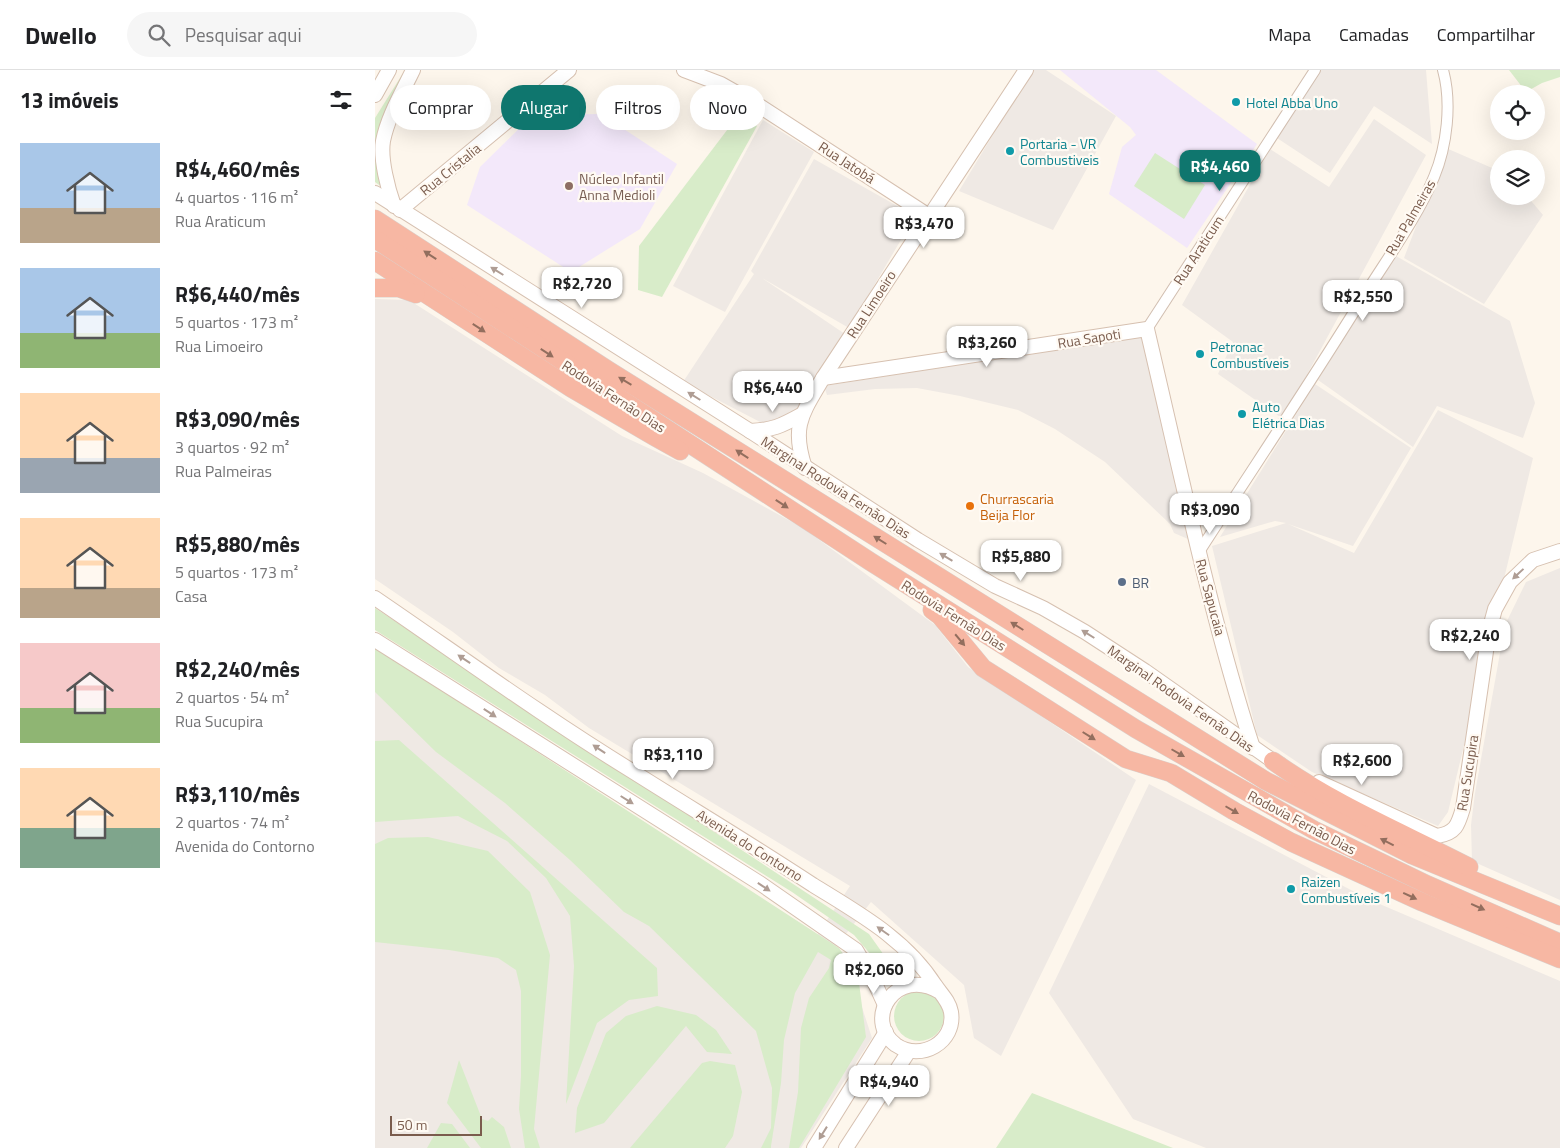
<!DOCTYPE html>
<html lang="pt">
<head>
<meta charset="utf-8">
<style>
  :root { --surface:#fff; --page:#f6f6f6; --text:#202124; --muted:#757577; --line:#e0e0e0; --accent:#0f766e }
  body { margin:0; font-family:"Titillium Web",sans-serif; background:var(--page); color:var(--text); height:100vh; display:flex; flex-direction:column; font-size:19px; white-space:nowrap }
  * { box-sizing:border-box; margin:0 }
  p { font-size:16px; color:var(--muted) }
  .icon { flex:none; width:28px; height:28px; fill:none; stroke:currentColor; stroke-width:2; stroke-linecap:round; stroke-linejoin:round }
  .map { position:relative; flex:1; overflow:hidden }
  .details { display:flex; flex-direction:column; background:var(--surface); width:375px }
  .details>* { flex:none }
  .banner { position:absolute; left:15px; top:15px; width:475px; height:45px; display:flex; gap:10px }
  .tools { position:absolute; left:1115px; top:15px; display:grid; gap:10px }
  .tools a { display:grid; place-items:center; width:55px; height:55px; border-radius:50%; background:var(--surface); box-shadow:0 5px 20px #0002; font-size:25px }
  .scale { position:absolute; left:15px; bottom:12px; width:92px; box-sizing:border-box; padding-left:5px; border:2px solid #7a5c4d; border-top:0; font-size:14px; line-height:18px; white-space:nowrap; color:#7a5c4d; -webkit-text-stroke:4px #fffaf3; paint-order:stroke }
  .price { position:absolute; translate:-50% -42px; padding:0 11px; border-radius:10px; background:#fff; color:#222; font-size:16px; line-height:32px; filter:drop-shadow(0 1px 2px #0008) }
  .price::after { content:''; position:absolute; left:50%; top:30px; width:15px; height:11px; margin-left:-8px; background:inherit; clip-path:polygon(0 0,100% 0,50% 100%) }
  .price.current { background:var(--accent); color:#fff }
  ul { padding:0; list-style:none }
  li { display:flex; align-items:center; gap:15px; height:125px; padding:0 20px }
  li span { display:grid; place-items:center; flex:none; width:140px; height:100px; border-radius:0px; color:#555 }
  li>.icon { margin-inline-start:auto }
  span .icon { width:60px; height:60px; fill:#fffc; stroke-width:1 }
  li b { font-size:21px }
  h2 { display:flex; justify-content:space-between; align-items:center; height:60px; padding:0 20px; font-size:21px }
  .pill { padding:0 18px; border-radius:22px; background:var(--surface); box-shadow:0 5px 20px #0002; font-size:18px; line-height:45px }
  .pill.current { background:var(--accent); color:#fff }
  header { display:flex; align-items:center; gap:30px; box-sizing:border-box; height:70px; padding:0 25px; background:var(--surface); border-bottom:1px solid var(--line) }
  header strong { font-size:24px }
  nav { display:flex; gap:28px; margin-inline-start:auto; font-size:18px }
  .search { width:350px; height:45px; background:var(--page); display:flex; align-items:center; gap:12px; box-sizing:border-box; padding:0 18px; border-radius:28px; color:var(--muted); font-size:19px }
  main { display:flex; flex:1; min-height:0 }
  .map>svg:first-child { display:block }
</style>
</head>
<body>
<header>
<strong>Dwello</strong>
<div class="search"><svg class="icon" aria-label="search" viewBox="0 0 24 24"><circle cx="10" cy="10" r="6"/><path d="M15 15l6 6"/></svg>Pesquisar aqui</div>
<nav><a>Mapa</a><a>Camadas</a><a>Compartilhar</a></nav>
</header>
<main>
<section class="details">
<h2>13 imóveis<svg class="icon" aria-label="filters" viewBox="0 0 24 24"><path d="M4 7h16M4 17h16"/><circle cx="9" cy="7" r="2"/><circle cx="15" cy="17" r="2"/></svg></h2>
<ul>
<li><span style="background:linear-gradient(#a9c7e8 65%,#b9a48a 0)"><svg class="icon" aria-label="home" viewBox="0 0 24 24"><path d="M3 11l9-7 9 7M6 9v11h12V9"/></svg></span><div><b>R$4,460/mês</b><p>4 quartos · 116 m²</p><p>Rua Araticum</p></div></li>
<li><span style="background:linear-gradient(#a9c7e8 65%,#8fb573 0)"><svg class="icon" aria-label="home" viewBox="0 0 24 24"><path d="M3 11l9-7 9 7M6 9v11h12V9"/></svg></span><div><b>R$6,440/mês</b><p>5 quartos · 173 m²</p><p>Rua Limoeiro</p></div></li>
<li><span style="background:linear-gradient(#ffd9b3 65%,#9aa5b1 0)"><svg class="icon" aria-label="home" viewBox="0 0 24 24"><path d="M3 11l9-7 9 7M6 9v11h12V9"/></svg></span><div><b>R$3,090/mês</b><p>3 quartos · 92 m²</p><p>Rua Palmeiras</p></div></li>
<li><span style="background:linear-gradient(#ffd9b3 70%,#b9a48a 0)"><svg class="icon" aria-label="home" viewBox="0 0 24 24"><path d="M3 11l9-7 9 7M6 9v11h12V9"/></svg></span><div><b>R$5,880/mês</b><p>5 quartos · 173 m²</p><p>Casa</p></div></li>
<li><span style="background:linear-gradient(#f6c9c9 65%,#8fb573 0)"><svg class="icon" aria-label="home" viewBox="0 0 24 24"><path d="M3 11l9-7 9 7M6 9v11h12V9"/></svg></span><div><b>R$2,240/mês</b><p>2 quartos · 54 m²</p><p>Rua Sucupira</p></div></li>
<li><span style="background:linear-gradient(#ffd9b3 60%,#7fa58c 0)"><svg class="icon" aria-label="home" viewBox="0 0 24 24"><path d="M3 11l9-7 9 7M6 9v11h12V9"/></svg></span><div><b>R$3,110/mês</b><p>2 quartos · 74 m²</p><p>Avenida do Contorno</p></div></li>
</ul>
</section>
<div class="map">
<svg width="1185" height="1078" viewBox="0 0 1185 1078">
  <rect width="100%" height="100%" fill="#fdf6ec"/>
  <g fill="#efe9e4">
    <path d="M657,0H671L741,46L678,160L584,121Z"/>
    <path d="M946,0H1051L1057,74L999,36L955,103L902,68Z"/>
    <path d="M999,49L1051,85L908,349L843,304L858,272L807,235L895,79L954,117Z"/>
    <path d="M388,50L439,82L350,242L298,216Z"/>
    <path d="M1071,78L1124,101V126H1152L1168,145L1109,234L1029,188Z"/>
    <path d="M439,89L540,146L474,258L387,208L470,264L424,339L389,354L308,312L379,204L376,201Z"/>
    <path d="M1021,186L1135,251L1160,333L1148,368L1062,336L1038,377L943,310Z"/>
    <path d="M0,229L34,230L247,366L328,403L428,458L560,555L593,597L761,710L626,986L599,968L589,915L496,832L460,878L470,885L497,968L426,1078H0V582L440,868L475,816L214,658L170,625L124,598L78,562L0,509Z"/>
    <path d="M767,266L813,469L799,463L795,454L730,392L680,359L643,340L585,326L542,318L500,319L452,325L449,316Z"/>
    <path d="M940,314L1036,378L978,476L913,454L979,483L1063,340L1158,388L1073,742L1063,756L937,702L882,665L837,476L911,453L900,451L845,467Z"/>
    <path d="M1185,498V830L1097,791L1096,755L1100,723L1130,555L1151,512Z"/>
    <path d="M774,714L993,829L1185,911V1078H831L758,1049L674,923Z"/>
  </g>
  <g fill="#f3e8fa">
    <path d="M685,0H781L882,74L812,178L734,124L747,77L761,65L755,57Z"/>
    <path d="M226,44L302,94L265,159L196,202L92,135L105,97L158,45Z"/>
  </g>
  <g fill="#d8ecc9">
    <path d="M30,0H34L3,67L7,117L0,112V48Z"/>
    <path d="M1134,0H1185V7L1167,13L1151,22Z"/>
    <path d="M365,43L382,56L287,227L263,220L264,176Z"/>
    <path d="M780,83L830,115L809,149L759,116Z"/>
    <path d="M0,538L494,864L521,902L511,909L497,886L479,865L417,822L0,560Z"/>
    <path d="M0,577L464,878L483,905L491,967L424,1078H414L423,1022L426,958L434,928L454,898L456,890L443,882L420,923L409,970L406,1013L396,1076V1078H386L396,1058L397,1018L381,961L274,856L249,842L195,790L130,733L61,682L0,622Z"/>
    <path d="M24,670L282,898L283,926L254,930L222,953L191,1034L199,896L195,846L171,808L132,771L83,746L0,752V671Z"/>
    <path d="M53,767L113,781L155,822L175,885L159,1059L165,1078H150L144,1039L146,1006V921L141,900L123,888L74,880L0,872V774L13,768Z"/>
    <circle cx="544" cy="946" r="25"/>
    <path d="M282,936L321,945L341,960L357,984L332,982L311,956L229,1053L200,1063L202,1038L231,963L251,946Z"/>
    <path d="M84,990L107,1049L113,1051L117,1047L129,1057L136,1078H106L72,1033Z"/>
    <path d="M335,991L360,995L367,1022L358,1066L350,1078H255L327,993Z"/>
    <path d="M657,1023L798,1078H621Z"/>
    <path d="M66,1053L77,1054L95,1078H52Z"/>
  </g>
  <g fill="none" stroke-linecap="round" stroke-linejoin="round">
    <g stroke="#d1beb0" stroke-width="12">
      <g id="street">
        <path d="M772,259L940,0"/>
        <path d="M824,482C880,395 938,309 992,221C1014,186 1043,146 1059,107C1072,76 1077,33 1068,0"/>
      </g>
    </g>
    <g stroke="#d6c0b0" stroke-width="16">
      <g id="secondary">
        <path d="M309,0L346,14L383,35L554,146"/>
        <path d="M0,25L14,0"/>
        <path d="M0,123L375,361L543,470L620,516L668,538L710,562L770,601L898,691L906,695"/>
        <path d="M19,136C13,119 5,89 8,71C13,46 27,23 38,0"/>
        <path d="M25,140L194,0"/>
        <path d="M448,308L772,259C805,399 834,541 878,678"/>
        <path d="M375,361C398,360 406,356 426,345"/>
        <path d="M430,398C416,356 427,344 448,308L651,0"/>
        <path d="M0,528C85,586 169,647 257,701C317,739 379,776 438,815C483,843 531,869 560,915C566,924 574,931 576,942C581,972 546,992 521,975C487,950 521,895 565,922"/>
        <path d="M0,570L386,814L481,880L498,909L510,935"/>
        <path d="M944,712L1062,766C1081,763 1083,755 1088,738L1114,561L1120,539L1135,512L1158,490L1185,481"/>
        <path d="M439,1078L511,962"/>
        <path d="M471,1078L534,981"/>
      </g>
    </g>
    <g stroke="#dad1cd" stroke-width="19">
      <g id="highway">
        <path d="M0,149L233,300L891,711L1037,785L1185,846"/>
        <path d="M0,169L496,492L761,659L939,760L1053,815L1185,873"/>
        <path d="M0,191L196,318L280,367L305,381"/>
        <path d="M0,218H24L41,224"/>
        <path d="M557,540L565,546L608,598L751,689L796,703L859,741L916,772L1047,832L1185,889"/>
        <path d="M898,691C958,734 1028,763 1094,797"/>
      </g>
    </g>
    <use href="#street" stroke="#fff" stroke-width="10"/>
    <use href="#secondary" stroke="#fff" stroke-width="14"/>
    <use href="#highway" stroke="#f7b7a3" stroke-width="18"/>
  </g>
  <defs><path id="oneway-solid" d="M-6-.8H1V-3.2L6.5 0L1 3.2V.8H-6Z" transform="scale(1.25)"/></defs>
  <g fill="#936e5e">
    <use href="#oneway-solid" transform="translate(55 185) rotate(-147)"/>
    <use href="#oneway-solid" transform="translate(104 258) rotate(33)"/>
    <use href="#oneway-solid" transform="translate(172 283) rotate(33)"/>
    <use href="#oneway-solid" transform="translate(250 311) rotate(-149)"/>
    <use href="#oneway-solid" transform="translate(367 384) rotate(-147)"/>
    <use href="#oneway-solid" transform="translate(407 434) rotate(33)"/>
    <use href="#oneway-solid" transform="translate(505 470) rotate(-148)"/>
    <use href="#oneway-solid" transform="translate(642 556) rotate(-148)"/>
    <use href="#oneway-solid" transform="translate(585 570) rotate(50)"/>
    <use href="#oneway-solid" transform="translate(714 666) rotate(32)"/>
    <use href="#oneway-solid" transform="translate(803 683) rotate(30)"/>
    <use href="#oneway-solid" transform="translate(857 740) rotate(30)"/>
    <use href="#oneway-solid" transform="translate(1012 772) rotate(-153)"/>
    <use href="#oneway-solid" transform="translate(1035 826) rotate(25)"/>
    <use href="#oneway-solid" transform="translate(1103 837) rotate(24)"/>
  </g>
  <g fill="#af9d94">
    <use href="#oneway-solid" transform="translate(122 201) rotate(-148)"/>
    <use href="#oneway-solid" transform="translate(319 326) rotate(-148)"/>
    <use href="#oneway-solid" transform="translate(571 487) rotate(-149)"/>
    <use href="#oneway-solid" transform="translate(1143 504) rotate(137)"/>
    <use href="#oneway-solid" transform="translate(713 564) rotate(-148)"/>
    <use href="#oneway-solid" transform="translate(89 589) rotate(-146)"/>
    <use href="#oneway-solid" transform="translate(115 643) rotate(33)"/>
    <use href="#oneway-solid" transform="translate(224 679) rotate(-146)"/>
    <use href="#oneway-solid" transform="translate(252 730) rotate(32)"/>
    <use href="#oneway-solid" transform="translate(389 817) rotate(34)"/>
    <use href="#oneway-solid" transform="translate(508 861) rotate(-145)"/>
    <use href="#oneway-solid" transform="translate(448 1063) rotate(122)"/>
  </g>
  <g fill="#0f9aa8" stroke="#fffaf3" stroke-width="2">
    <circle cx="861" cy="32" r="5"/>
    <circle cx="635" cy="81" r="5"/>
    <circle cx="825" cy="284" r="5"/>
    <circle cx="867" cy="344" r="5"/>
    <circle cx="916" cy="819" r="5"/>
  </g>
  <circle fill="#8d6e63" stroke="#fffaf3" stroke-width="2" cx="194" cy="116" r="5"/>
  <circle fill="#e8710a" stroke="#fffaf3" stroke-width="2" cx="595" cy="436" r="5"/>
  <circle fill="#5c6f8a" stroke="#fffaf3" stroke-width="2" cx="747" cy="512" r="5"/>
  <g text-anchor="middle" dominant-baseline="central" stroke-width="4.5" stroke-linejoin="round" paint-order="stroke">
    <g font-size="14" fill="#0d838f" stroke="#fffaf3" text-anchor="start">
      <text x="871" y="32">Hotel Abba Uno</text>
      <text x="645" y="73">Portaria - VR<tspan x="645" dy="16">Combustiveis</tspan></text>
      <text x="835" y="276">Petronac<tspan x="835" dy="16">Combustíveis</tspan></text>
      <text x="877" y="336">Auto<tspan x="877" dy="16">Elétrica Dias</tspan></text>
      <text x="926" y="811">Raizen<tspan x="926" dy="16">Combustíveis 1</tspan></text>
    </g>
    <g font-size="14" fill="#7a5c4d" stroke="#fffaf3">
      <text transform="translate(472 92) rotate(33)">Rua Jatobá</text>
      <text transform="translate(75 99) rotate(-39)">Rua Cristalia</text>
      <text transform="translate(1035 147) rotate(-60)">Rua Palmeiras</text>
      <text transform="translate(823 180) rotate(-57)">Rua Araticum</text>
      <text transform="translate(496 234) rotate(-57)">Rua Limoeiro</text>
      <text transform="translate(714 268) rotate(-9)">Rua Sapoti</text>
      <text transform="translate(239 326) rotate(33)">Rodovia Fernão Dias</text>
      <text transform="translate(461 417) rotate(33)">Marginal Rodovia Fernão Dias</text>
      <text transform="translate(836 527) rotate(75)">Rua Sapucaia</text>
      <text transform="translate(579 545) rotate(32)">Rodovia Fernão Dias</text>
      <text transform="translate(806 628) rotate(35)">Marginal Rodovia Fernão Dias</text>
      <text transform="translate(1092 703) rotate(-81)">Rua Sucupira</text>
      <text transform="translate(927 752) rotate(28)">Rodovia Fernão Dias</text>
      <text transform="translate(375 775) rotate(32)">Avenida do Contorno</text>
    </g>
    <g font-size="14" fill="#785e54" stroke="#fffaf3" text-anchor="start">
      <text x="204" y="108">Núcleo Infantil<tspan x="204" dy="16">Anna Medioli</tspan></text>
    </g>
    <g font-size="14" fill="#c56008" stroke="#fffaf3" text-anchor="start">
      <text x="605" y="428">Churrascaria<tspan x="605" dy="16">Beija Flor</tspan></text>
    </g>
    <g font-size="14" fill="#4e5e75" stroke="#fffaf3" text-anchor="start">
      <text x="757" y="512">BR</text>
    </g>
  </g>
</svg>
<div class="tools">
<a><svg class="icon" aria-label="locate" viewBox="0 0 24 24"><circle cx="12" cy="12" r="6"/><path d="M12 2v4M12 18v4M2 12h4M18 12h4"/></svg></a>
<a><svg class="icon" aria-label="layers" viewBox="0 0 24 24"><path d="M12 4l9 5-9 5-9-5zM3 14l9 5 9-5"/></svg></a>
</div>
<div class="scale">50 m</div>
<b class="price current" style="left:845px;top:122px">R$4,460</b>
<b class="price" style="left:549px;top:179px">R$3,470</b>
<b class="price" style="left:207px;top:239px">R$2,720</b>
<b class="price" style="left:988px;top:252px">R$2,550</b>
<b class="price" style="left:612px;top:298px">R$3,260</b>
<b class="price" style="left:398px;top:343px">R$6,440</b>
<b class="price" style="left:835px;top:465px">R$3,090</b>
<b class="price" style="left:646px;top:512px">R$5,880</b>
<b class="price" style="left:1095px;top:591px">R$2,240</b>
<b class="price" style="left:298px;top:710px">R$3,110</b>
<b class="price" style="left:987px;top:716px">R$2,600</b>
<b class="price" style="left:499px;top:925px">R$2,060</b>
<b class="price" style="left:514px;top:1037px">R$4,940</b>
<div class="banner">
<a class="pill">Comprar</a>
<a class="pill current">Alugar</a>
<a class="pill">Filtros</a>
<a class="pill">Novo</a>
</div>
</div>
</main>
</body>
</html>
